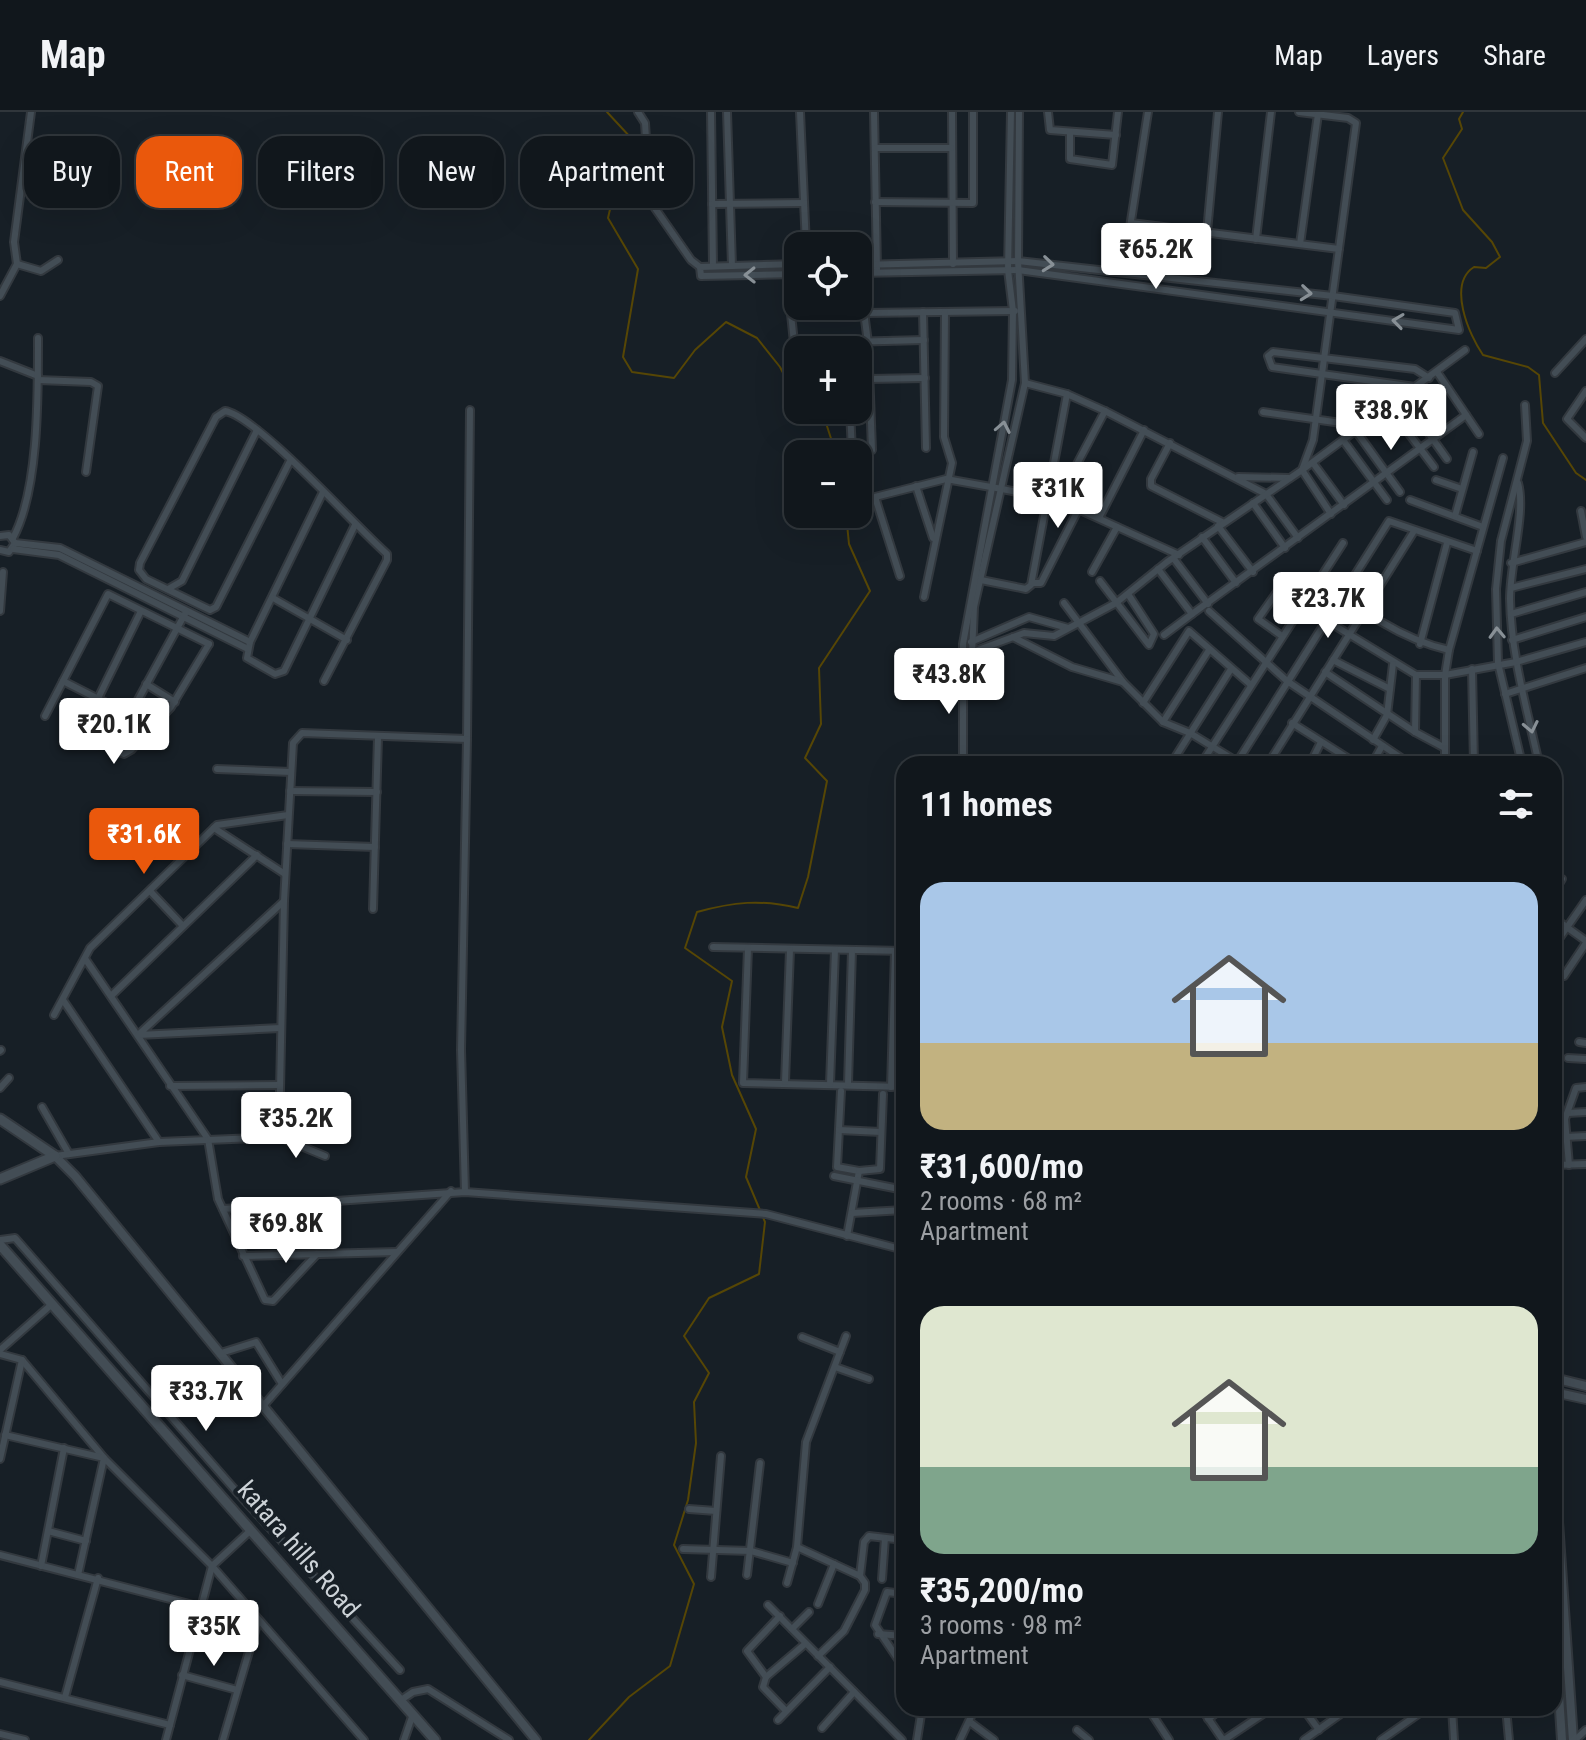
<!DOCTYPE html>
<html lang="en">
<head>
<meta charset="utf-8">
<style>
  :root { --surface:#11171c; --page:#1e2429; --text:#f1f3f6; --muted:#9c9fa3; --line:#30363b; --accent:#ea580c }
  body { margin:0; font-family:"Roboto Condensed",sans-serif; background:var(--page); color:var(--text); height:100vh; display:flex; flex-direction:column; font-size:30px; white-space:nowrap }
  * { box-sizing:border-box; margin:0 }
  p { font-size:26px; color:var(--muted) }
  .icon { flex:none; width:44px; height:44px; fill:none; stroke:currentColor; stroke-width:2; stroke-linecap:round; stroke-linejoin:round }
  .map { position:relative; flex:1; overflow:hidden }
  .panel { position:absolute; left:896px; top:644px; width:666px; height:960px; display:flex; flex-direction:column; background:var(--surface); border-radius:24px; box-shadow:0 8px 32px #0002,0 0 0 2px var(--line) }
  .panel>* { flex:none }
  .top-card { position:absolute; left:24px; top:24px; width:752px; height:72px; display:flex; gap:16px }
  .tools { position:absolute; left:784px; top:120px; display:grid; gap:16px }
  .tools a { display:grid; place-items:center; width:88px; height:88px; border-radius:16px; background:var(--surface); box-shadow:0 8px 32px #0002,0 0 0 2px var(--line); font-size:40px }
  .price { position:absolute; translate:-50% -68px; padding:0 18px; border-radius:8px; background:#fff; color:#222; font-size:26px; line-height:52px; filter:drop-shadow(0 2px 4px #0008) }
  .price::after { content:''; position:absolute; left:50%; top:48px; width:24px; height:18px; margin-left:-12px; background:inherit; clip-path:polygon(0 0,100% 0,50% 100%) }
  .price.current { background:var(--accent); color:#fff }
  ul { padding:0; list-style:none }
  li { display:grid; align-content:center; gap:16px; height:424px; padding:0 24px }
  li span { display:grid; place-items:center; height:248px; border-radius:24px; color:#555 }
  li>.icon { margin-inline-start:auto }
  span .icon { width:144px; height:144px; fill:#fffc; stroke-width:1 }
  li b { font-size:34px }
  h2 { display:flex; justify-content:space-between; align-items:center; height:96px; padding:0 24px; font-size:34px }
  .pill { padding:0 28px; border-radius:24px; background:var(--surface); box-shadow:0 8px 32px #0002,0 0 0 2px var(--line); font-size:28px; line-height:72px }
  .pill.current { background:var(--accent); color:#fff }
  header { display:flex; align-items:center; gap:48px; box-sizing:border-box; height:112px; padding:0 40px; background:var(--surface); border-bottom:2px solid var(--line) }
  header strong { font-size:38px }
  nav { display:flex; gap:44px; margin-inline-start:auto; font-size:28px }
  .map>svg:first-child { display:block }
</style>
</head>
<body>
<header>
<strong>Map</strong>
<nav><a>Map</a><a>Layers</a><a>Share</a></nav>
</header>
<div class="map">
<svg width="1586" height="1628" viewBox="0 0 1586 1628">
  <rect width="100%" height="100%" fill="#171f26"/>
  <g fill="none" stroke-linecap="round" stroke-linejoin="round">
    <g stroke="#564605" stroke-width="2">
      <path d="M607,0L632,27L618,62L608,106L638,157L623,245L632,260L674,266L695,238L726,210L757,226L780,255L798,290"/>
      <path d="M1463,0L1459,7L1462,17L1443,46L1463,98L1492,130L1500,145L1486,156L1474,155C1447,172 1469,223 1483,243L1528,255L1539,263L1543,311L1576,361L1586,368"/>
      <path d="M808,298L826,311L836,342"/>
      <path d="M589,1628L629,1585L670,1554L694,1472L674,1433L688,1388L696,1331L694,1290L709,1261L684,1224L709,1186L759,1162L765,1110L746,1065L756,1017L732,963L722,915L732,869L685,836L697,800C733,790 761,787 798,796L808,765L827,669L805,646L821,612L819,556L870,479L849,432L846,402"/>
    </g>
    <g stroke="#33393f" stroke-width="10">
      <g id="minor">
        <path d="M638,0L645,11L650,89L691,148L700,155"/>
        <path d="M711,0L713,154"/>
        <path d="M727,0L732,154"/>
        <path d="M800,0L806,134"/>
        <path d="M874,0L877,157"/>
        <path d="M952,0L953,152"/>
        <path d="M1048,0L1050,18L1116,23"/>
        <path d="M1299,0L1348,6L1356,11L1313,328L1302,358L1331,402"/>
        <path d="M1070,20V47L1112,53L1118,0"/>
        <path d="M875,36H951"/>
        <path d="M875,90L973,91V0"/>
        <path d="M712,92L804,91"/>
        <path d="M1131,111L1339,137"/>
        <path d="M1207,120L1218,0"/>
        <path d="M1256,127L1271,0"/>
        <path d="M1300,132L1318,2"/>
        <path d="M17,152L41,159L58,148"/>
        <path d="M798,152L700,155L701,164L798,162"/>
        <path d="M858,153L1018,149L1333,184L1455,201L1459,218L1018,158L858,161"/>
        <path d="M1123,160L1148,0"/>
        <path d="M0,184L17,152L14,130L31,0"/>
        <path d="M923,200L926,336"/>
        <path d="M847,238L846,230L924,228"/>
        <path d="M795,240L791,202L1015,199"/>
        <path d="M0,249L38,264"/>
        <path d="M1437,260L1479,322"/>
        <path d="M1555,261L1586,227"/>
        <path d="M869,267L925,266"/>
        <path d="M38,268L91,270L98,274L86,360"/>
        <path d="M1025,271L1067,282L1105,299L1266,382L1298,426"/>
        <path d="M1415,275L1272,255L1268,244L1273,240L1415,257L1429,266"/>
        <path d="M1586,279L1567,307L1586,326"/>
        <path d="M1403,285L1447,347"/>
        <path d="M1389,295L1434,355"/>
        <path d="M850,298L852,340L872,338L868,231L859,161"/>
        <path d="M1263,300L1363,314"/>
        <path d="M1356,319L1400,380"/>
        <path d="M1343,328L1387,388"/>
        <path d="M1170,331L1151,367V374L1222,410"/>
        <path d="M290,349L216,495L210,498L146,467L139,458L140,451L216,305L225,299C257,304 355,414 387,442V448L324,569"/>
        <path d="M1313,351L1344,393"/>
        <path d="M1238,365L1290,366"/>
        <path d="M1436,368L1462,377"/>
        <path d="M1518,371C1526,400 1510,451 1510,487C1511,543 1527,597 1539,652"/>
        <path d="M916,374L933,426"/>
        <path d="M323,380L250,530L247,546L275,562L284,559L355,413"/>
        <path d="M1058,388L1105,299"/>
        <path d="M1410,388L1483,415"/>
        <path d="M1253,391L1285,436"/>
        <path d="M1581,399L1586,425"/>
        <path d="M1455,404L1473,340"/>
        <path d="M1099,406L1144,318"/>
        <path d="M1218,414L1253,460"/>
        <path d="M0,424L9,423L15,431L9,440L0,438"/>
        <path d="M1202,425L1236,471"/>
        <path d="M13,426C39,378 38,282 38,226"/>
        <path d="M15,431L60,436L250,530"/>
        <path d="M13,437L59,443L248,537"/>
        <path d="M1174,447L1208,492"/>
        <path d="M1511,451L1586,430"/>
        <path d="M1158,457L1192,502L1466,303"/>
        <path d="M1092,460L1117,415"/>
        <path d="M900,464L875,385L946,367L1002,377L1058,388L1179,443"/>
        <path d="M1319,466C1359,497 1400,527 1449,538"/>
        <path d="M981,468L1026,477L1031,473L1067,282"/>
        <path d="M1100,469L1149,533L1154,522L1128,482"/>
        <path d="M1032,471H1041L1079,396"/>
        <path d="M1511,476L1586,457"/>
        <path d="M168,477L182,469L257,318"/>
        <path d="M924,485L952,351L944,325L945,200"/>
        <path d="M273,486L347,528"/>
        <path d="M1064,491L1123,570"/>
        <path d="M1301,493L1416,563H1445L1516,550L1586,530"/>
        <path d="M0,499L3,460"/>
        <path d="M1209,499L1287,569L1410,652"/>
        <path d="M186,500L115,630L117,639L124,642L131,638L171,595L209,532"/>
        <path d="M1511,502L1586,480"/>
        <path d="M1164,523L1192,502"/>
        <path d="M1282,524L1258,507L1282,473L1304,489"/>
        <path d="M1013,525L1072,555L1123,570L1163,610L1190,621L1241,652"/>
        <path d="M1512,528L1586,505"/>
        <path d="M971,530L1029,505L1068,516"/>
        <path d="M1420,532L1447,431"/>
        <path d="M962,544L1024,521L1054,524L1116,491L1167,450L1302,358L1465,238"/>
        <path d="M1333,548L1390,577"/>
        <path d="M1472,557L1474,652"/>
        <path d="M964,558L972,543L974,495L1025,271L1018,149L1019,0"/>
        <path d="M1325,560L1415,620L1445,636"/>
        <path d="M63,569L130,603"/>
        <path d="M146,572L175,590"/>
        <path d="M1505,582L1586,556"/>
        <path d="M1143,591L1189,519L1251,573"/>
        <path d="M45,604L108,482L209,532"/>
        <path d="M1163,610L1209,538"/>
        <path d="M1292,611L1357,652"/>
        <path d="M1415,620L1416,563"/>
        <path d="M81,621L141,499"/>
        <path d="M1373,628L1387,603L1393,552"/>
        <path d="M1176,644L1231,557"/>
        <path d="M963,652V532L1012,268L1013,199L1008,158L1011,0"/>
        <path d="M1201,652L1343,431"/>
        <path d="M1236,652L1389,409L1477,439"/>
        <path d="M1268,652L1414,419"/>
        <path d="M1310,652L1321,630"/>
        <path d="M1372,652L1382,634"/>
        <path d="M1445,652V563L1449,538L1503,346"/>
        <path d="M1522,652L1498,551L1496,477L1501,429L1527,329L1525,293"/>
        <path d="M217,657L291,660"/>
        <path d="M290,679L377,680"/>
        <path d="M214,716L285,762"/>
        <path d="M287,732L375,735"/>
        <path d="M150,779L183,814"/>
        <path d="M1554,780L1562,767"/>
        <path d="M373,797L378,625"/>
        <path d="M1554,806L1586,829"/>
        <path d="M1554,834L1586,788"/>
        <path d="M713,835L904,839"/>
        <path d="M748,836L743,971L904,975"/>
        <path d="M86,848L208,1027L218,1087L265,1188L273,1189L317,1142"/>
        <path d="M1564,864L1586,831"/>
        <path d="M111,884L257,743"/>
        <path d="M63,888L159,1030"/>
        <path d="M54,903L90,836L217,713L288,703"/>
        <path d="M281,916L138,923L283,790"/>
        <path d="M1579,930L1586,931"/>
        <path d="M0,939L1,938"/>
        <path d="M1568,946L1586,947"/>
        <path d="M785,970L790,838"/>
        <path d="M830,972L835,838"/>
        <path d="M848,972L852,838"/>
        <path d="M170,974L280,973"/>
        <path d="M891,975L895,839"/>
        <path d="M0,976L9,966"/>
        <path d="M841,979L837,1055L859,1059L847,1124"/>
        <path d="M42,995L69,1042"/>
        <path d="M1568,1001L1586,1000"/>
        <path d="M839,1018L881,1020"/>
        <path d="M279,1025L325,1044"/>
        <path d="M1565,1025L1586,1024"/>
        <path d="M55,1044L159,1030L279,1025L284,789L293,631L302,621L467,627L470,298"/>
        <path d="M1554,1053L1586,1052"/>
        <path d="M1569,1053L1565,1007L1576,976L1586,975"/>
        <path d="M859,1059L880,1057L883,982"/>
        <path d="M834,1064L904,1078"/>
        <path d="M465,1080L461,938L467,627"/>
        <path d="M223,1097L465,1080L766,1102L904,1138"/>
        <path d="M852,1101L904,1098"/>
        <path d="M0,1128L15,1126L236,1379L400,1558"/>
        <path d="M243,1144L397,1140"/>
        <path d="M802,1225L840,1240"/>
        <path d="M0,1238L51,1193"/>
        <path d="M221,1241L256,1230L282,1272"/>
        <path d="M0,1242L22,1248L104,1346L212,1454L364,1628"/>
        <path d="M835,1255L869,1267"/>
        <path d="M264,1293L451,1079"/>
        <path d="M5,1323L104,1346L78,1463"/>
        <path d="M0,1347L22,1248"/>
        <path d="M689,1397L716,1399"/>
        <path d="M48,1419L86,1429"/>
        <path d="M797,1435L860,1464L864,1430L869,1424L904,1428"/>
        <path d="M683,1437L751,1439L793,1451"/>
        <path d="M0,1443L201,1495"/>
        <path d="M41,1454L64,1336"/>
        <path d="M747,1463L760,1351"/>
        <path d="M711,1465L721,1344"/>
        <path d="M882,1467L885,1426"/>
        <path d="M787,1471L797,1435L806,1330L846,1224"/>
        <path d="M904,1482L887,1480L875,1513L904,1556"/>
        <path d="M818,1492L834,1452"/>
        <path d="M768,1493L902,1628"/>
        <path d="M792,1517L809,1500"/>
        <path d="M878,1522L904,1524"/>
        <path d="M818,1544L844,1519L865,1478V1471L860,1464"/>
        <path d="M182,1563L237,1578"/>
        <path d="M766,1565L747,1539L780,1504"/>
        <path d="M0,1570L170,1613"/>
        <path d="M65,1585L98,1466"/>
        <path d="M401,1588L413,1580L428,1577L509,1628"/>
        <path d="M1148,1596L1169,1628"/>
        <path d="M1201,1596L1223,1628"/>
        <path d="M1303,1596L1319,1618"/>
        <path d="M1452,1596L1454,1628"/>
        <path d="M1506,1596L1509,1628"/>
        <path d="M786,1599L763,1575L766,1565L805,1532"/>
        <path d="M1208,1607L1223,1596"/>
        <path d="M778,1608L830,1555"/>
        <path d="M970,1610L994,1628"/>
        <path d="M822,1616L854,1580"/>
        <path d="M1077,1618L1089,1628"/>
        <path d="M0,1622L25,1628"/>
        <path d="M166,1628L212,1454L251,1418"/>
        <path d="M223,1628L258,1509"/>
        <path d="M404,1628L413,1602"/>
        <path d="M917,1628L922,1596"/>
        <path d="M960,1628L975,1596"/>
        <path d="M1224,1628L1272,1596"/>
        <path d="M1304,1628L1349,1596"/>
        <path d="M1381,1628L1427,1596"/>
        <path d="M1575,1628L1586,1618"/>
      </g>
    </g>
    <g stroke="#33393f" stroke-width="12">
      <g id="tertiary">
        <path d="M55,1044L75,1064L536,1628"/>
        <path d="M1554,1266L1586,1274"/>
        <path d="M1554,1280L1586,1287"/>
        <path d="M1554,1352L1573,1628"/>
        <path d="M1554,1507L1562,1628"/>
      </g>
    </g>
    <g stroke="#33393f" stroke-width="13">
      <g id="secondary">
        <path d="M0,1007L55,1044"/>
        <path d="M0,1067L55,1044"/>
        <path d="M0,1133L435,1628"/>
      </g>
    </g>
    <use href="#minor" stroke="#434d55" stroke-width="6"/>
    <use href="#tertiary" stroke="#434d55" stroke-width="8"/>
    <use href="#secondary" stroke="#434d55" stroke-width="9"/>
  </g>
  <defs><path id="oneway-chevron" d="M-2-3.5L2.5 0L-2 3.5" fill="none" stroke-width="1.6" stroke-linecap="round" stroke-linejoin="round" transform="scale(2)"/></defs>
  <g stroke="#889096">
    <use href="#oneway-chevron" transform="translate(1048 152) rotate(6)"/>
    <use href="#oneway-chevron" transform="translate(750 163) rotate(179)"/>
    <use href="#oneway-chevron" transform="translate(1306 181) rotate(6)"/>
    <use href="#oneway-chevron" transform="translate(1398 209) rotate(-172)"/>
    <use href="#oneway-chevron" transform="translate(1003 315) rotate(-79)"/>
    <use href="#oneway-chevron" transform="translate(1497 521) rotate(-92)"/>
    <use href="#oneway-chevron" transform="translate(1531 615) rotate(78)"/>
  </g>
  <g text-anchor="middle" dominant-baseline="central" stroke-width="8" stroke-linejoin="round" paint-order="stroke">
    <g font-size="26" fill="#cdd3d8" stroke="#171f26">
      <text transform="translate(299 1437) rotate(49)">katara hills Road</text>
    </g>
  </g>
</svg>
<div class="tools">
<a><svg class="icon" aria-label="locate" viewBox="0 0 24 24"><circle cx="12" cy="12" r="6"/><path d="M12 2v4M12 18v4M2 12h4M18 12h4"/></svg></a>
<a>+</a>
<a>−</a>
</div>
<b class="price" style="left:1156px;top:179px">₹65.2K</b>
<b class="price" style="left:1391px;top:340px">₹38.9K</b>
<b class="price" style="left:1058px;top:418px">₹31K</b>
<b class="price" style="left:1328px;top:528px">₹23.7K</b>
<b class="price" style="left:949px;top:604px">₹43.8K</b>
<b class="price" style="left:114px;top:654px">₹20.1K</b>
<b class="price current" style="left:144px;top:764px">₹31.6K</b>
<b class="price" style="left:296px;top:1048px">₹35.2K</b>
<b class="price" style="left:286px;top:1153px">₹69.8K</b>
<b class="price" style="left:206px;top:1321px">₹33.7K</b>
<b class="price" style="left:214px;top:1556px">₹35K</b>
<div class="top-card">
<a class="pill">Buy</a>
<a class="pill current">Rent</a>
<a class="pill">Filters</a>
<a class="pill">New</a>
<a class="pill">Apartment</a>
</div>
<section class="panel">
<h2>11 homes<svg class="icon" aria-label="filters" viewBox="0 0 24 24"><path d="M4 7h16M4 17h16"/><circle cx="9" cy="7" r="2"/><circle cx="15" cy="17" r="2"/></svg></h2>
<ul>
<li><span style="background:linear-gradient(#a9c7e8 65%,#c2b280 0)"><svg class="icon" aria-label="home" viewBox="0 0 24 24"><path d="M3 11l9-7 9 7M6 9v11h12V9"/></svg></span><div><b>₹31,600/mo</b><p>2 rooms · 68 m²</p><p>Apartment</p></div></li>
<li><span style="background:linear-gradient(#dfe7d0 65%,#7fa58c 0)"><svg class="icon" aria-label="home" viewBox="0 0 24 24"><path d="M3 11l9-7 9 7M6 9v11h12V9"/></svg></span><div><b>₹35,200/mo</b><p>3 rooms · 98 m²</p><p>Apartment</p></div></li>
</ul>
</section>
</div>
</body>
</html>
